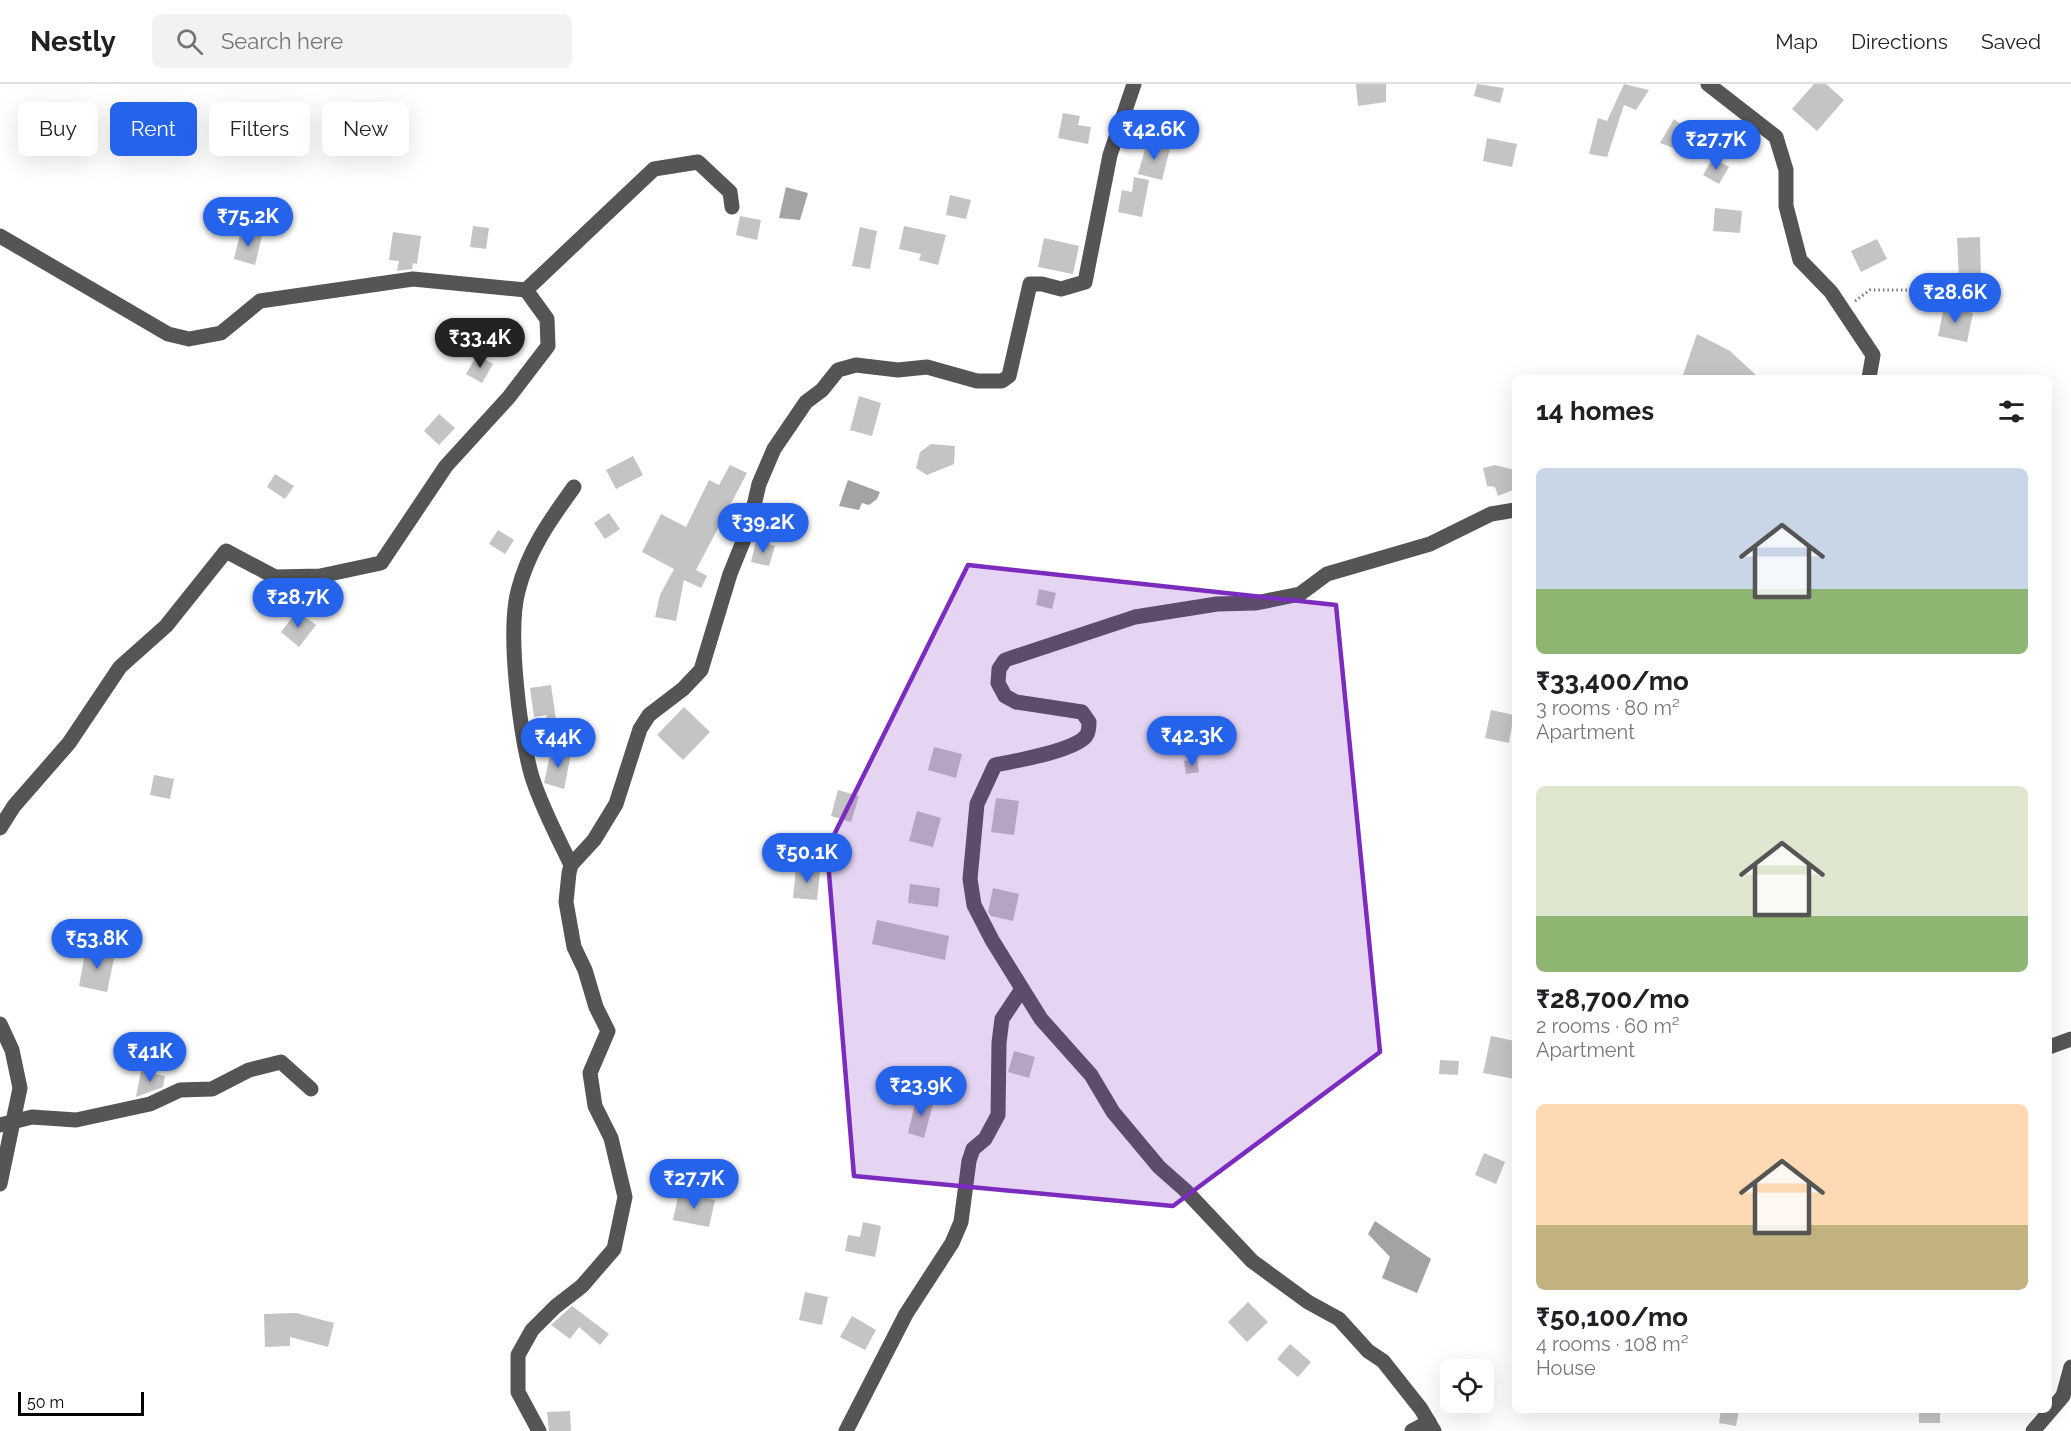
<!DOCTYPE html>
<html lang="en">
<head>
<meta charset="utf-8">
<style>
  :root { --surface:#fff; --page:#f2f2f2; --text:#202124; --muted:#757577; --line:#e0e0e0; --accent:#2563eb }
  body { margin:0; font-family:Raleway,sans-serif; background:var(--page); color:var(--text); height:100vh; display:flex; flex-direction:column; font-size:22px; white-space:nowrap }
  * { box-sizing:border-box; margin:0 }
  p { font-size:20px; color:var(--muted) }
  .icon { flex:none; width:33px; height:33px; fill:none; stroke:currentColor; stroke-width:2; stroke-linecap:round; stroke-linejoin:round }
  .map { position:relative; flex:1; overflow:hidden }
  .details { position:absolute; left:1512px; top:291px; width:540px; height:1038px; display:flex; flex-direction:column; background:var(--surface); border-radius:9px; box-shadow:0 6px 24px #0002 }
  .details>* { flex:none }
  .guide { position:absolute; left:18px; top:18px; width:570px; height:54px; display:flex; gap:12px }
  .tools { position:absolute; left:1440px; top:1275px; display:grid; gap:12px }
  .tools a { display:grid; place-items:center; width:54px; height:54px; border-radius:9px; background:var(--surface); box-shadow:0 6px 24px #0002; font-size:30px }
  .scale { position:absolute; left:18px; bottom:15px; width:126px; box-sizing:border-box; padding-left:6px; border:3px solid #000; border-top:0; font-size:16px; line-height:21px; white-space:nowrap; color:#000; -webkit-text-stroke:4px #fff; paint-order:stroke }
  .price { position:absolute; translate:-50% -51px; padding:0 14px; border-radius:21px; background:var(--accent); color:#fff; font-size:20px; line-height:39px; filter:drop-shadow(0 2px 3px #0008) }
  .price::after { content:''; position:absolute; left:50%; top:36px; width:18px; height:14px; margin-left:-9px; background:inherit; clip-path:polygon(0 0,100% 0,50% 100%) }
  .price.current { background:#222; color:#fff }
  ul { padding:0; list-style:none }
  li { display:grid; align-content:center; gap:12px; height:318px; padding:0 24px }
  li span { display:grid; place-items:center; height:186px; border-radius:9px; color:#555 }
  li>.icon { margin-inline-start:auto }
  span .icon { width:108px; height:108px; fill:#fffc; stroke-width:1 }
  li b { font-size:26px }
  h2 { display:flex; justify-content:space-between; align-items:center; height:72px; padding:0 24px; font-size:26px }
  .chip { padding:0 21px; border-radius:9px; background:var(--surface); box-shadow:0 6px 24px #0002; font-size:21px; line-height:54px }
  .chip.current { background:var(--accent); color:#fff }
  header { display:flex; align-items:center; gap:36px; box-sizing:border-box; height:84px; padding:0 30px; background:var(--surface); border-bottom:2px solid var(--line) }
  header strong { font-size:28px }
  nav { display:flex; gap:33px; margin-inline-start:auto; font-size:21px }
  .search { width:420px; height:54px; background:var(--page); display:flex; align-items:center; gap:15px; box-sizing:border-box; padding:0 21px; border-radius:9px; color:var(--muted); font-size:22px }
  .map>svg:first-child { display:block }
</style>
</head>
<body>
<header>
<strong>Nestly</strong>
<div class="search"><svg class="icon" aria-label="search" viewBox="0 0 24 24"><circle cx="10" cy="10" r="6"/><path d="M15 15l6 6"/></svg>Search here</div>
<nav><a>Map</a><a>Directions</a><a>Saved</a></nav>
</header>
<div class="map">
<svg width="2071" height="1347" viewBox="0 0 2071 1347">
  <rect width="100%" height="100%" fill="#fff"/>
  <g fill="#a3a3a3">
    <path d="M786,103L808,109L800,136L779,134Z"/>
    <path d="M848,396L880,408L877,415L869,421L862,419L859,426L839,422Z"/>
    <path d="M1375,1137L1431,1175L1417,1209L1382,1194L1390,1173L1368,1150Z"/>
  </g>
  <g fill="#c4c4c4">
    <path d="M1356,0H1386V18L1358,22Z"/>
    <path d="M1477,0L1504,4L1500,19L1474,12Z"/>
    <path d="M1624,0L1649,6L1636,26L1624,21L1607,73L1589,70L1598,34L1607,37Z"/>
    <path d="M1814,0H1826L1844,16L1817,47L1792,25Z"/>
    <path d="M1063,29L1080,32L1078,41L1091,43L1088,60L1058,54Z"/>
    <path d="M1674,35L1701,56L1693,71L1660,59Z"/>
    <path d="M1487,54L1517,60L1512,83L1483,77Z"/>
    <path d="M1147,58L1170,64L1162,96L1138,90Z"/>
    <path d="M1713,74L1729,83L1719,100L1703,91Z"/>
    <path d="M1134,93L1149,96L1142,133L1118,128L1122,106L1132,108Z"/>
    <path d="M950,111L971,116L966,135L946,131Z"/>
    <path d="M1715,124L1742,127L1740,149L1713,147Z"/>
    <path d="M740,132L761,136L757,156L736,151Z"/>
    <path d="M473,142L489,144L486,165L470,163Z"/>
    <path d="M904,142L946,151L938,181L919,176L921,170L899,165Z"/>
    <path d="M860,143L877,147L870,185L852,182Z"/>
    <path d="M241,146L262,152L255,181L234,175Z"/>
    <path d="M393,148L421,152L417,180L413,179L412,185L397,187L399,177L389,176Z"/>
    <path d="M1980,153L1981,194H1959L1957,154Z"/>
    <path d="M1044,154L1079,162L1073,190L1038,183Z"/>
    <path d="M1877,155L1887,175L1861,188L1851,167Z"/>
    <path d="M1944,223L1973,229L1967,258L1938,252Z"/>
    <path d="M1697,250L1730,267L1759,294H1682Z"/>
    <path d="M477,271L493,280L482,299L466,290Z"/>
    <path d="M859,312L881,319L872,352L850,346Z"/>
    <path d="M439,330L455,344L439,361L424,347Z"/>
    <path d="M931,360L955,362L954,380L927,391L916,384L920,368Z"/>
    <path d="M633,372L643,391L616,405L606,386Z"/>
    <path d="M730,381L747,389L696,486L707,492L701,504L684,496L676,537L655,533L660,511L674,485L642,468L661,430L686,443L709,396L719,401Z"/>
    <path d="M1495,381L1515,386V405L1498,412L1495,403L1487,402L1483,384Z"/>
    <path d="M275,390L294,402L285,415L267,403Z"/>
    <path d="M609,429L620,445L605,455L594,439Z"/>
    <path d="M498,446L514,456L505,470L489,460Z"/>
    <path d="M756,457L775,462L769,482L751,478Z"/>
    <path d="M1039,505L1056,509L1052,525L1036,521Z"/>
    <path d="M297,527L316,541L299,563L281,548Z"/>
    <path d="M551,601L557,643L559,644L555,659L541,656L547,631L534,633L530,604Z"/>
    <path d="M684,623L710,648L683,676L657,651Z"/>
    <path d="M1491,626L1514,631L1509,659L1485,654Z"/>
    <path d="M934,663L962,670L956,694L928,686Z"/>
    <path d="M551,666L571,670L564,705L544,699Z"/>
    <path d="M1197,675L1199,688L1186,690L1184,677Z"/>
    <path d="M154,691L174,695L170,715L150,711Z"/>
    <path d="M838,706L859,712L851,738L831,732Z"/>
    <path d="M996,714L1019,717L1014,751L991,748Z"/>
    <path d="M917,727L941,734L933,763L909,757Z"/>
    <path d="M796,785L820,787L817,816L793,814Z"/>
    <path d="M910,800L940,804L938,823L908,819Z"/>
    <path d="M993,804L1019,810L1013,837L991,832L988,828Z"/>
    <path d="M877,836L949,852L945,876L872,860Z"/>
    <path d="M86,864L115,870L107,908L79,902Z"/>
    <path d="M1491,952L1515,957V995L1483,989Z"/>
    <path d="M1014,967L1035,973L1029,994L1008,988Z"/>
    <path d="M1440,976L1459,977L1458,991L1439,990Z"/>
    <path d="M141,987L165,992L163,1003L136,1013Z"/>
    <path d="M917,1012L934,1016L924,1054L908,1049Z"/>
    <path d="M1484,1069L1505,1078L1496,1100L1475,1091Z"/>
    <path d="M679,1108L715,1116L709,1143L673,1136Z"/>
    <path d="M863,1138L881,1142L875,1173L845,1167L848,1151L860,1153Z"/>
    <path d="M805,1208L828,1213L822,1241L799,1236Z"/>
    <path d="M1248,1218L1268,1238L1247,1258L1228,1238Z"/>
    <path d="M572,1222L609,1250L600,1261L579,1243L570,1255L551,1241Z"/>
    <path d="M296,1229L334,1239L328,1263L290,1253V1262L265,1263L264,1230Z"/>
    <path d="M852,1232L876,1246L865,1266L840,1253Z"/>
    <path d="M1290,1260L1311,1278L1298,1293L1277,1275Z"/>
    <path d="M1721,1326H1739L1736,1342L1719,1339Z"/>
    <rect x="1919" y="1326" width="21" height="13"/>
    <path d="M570,1327L571,1347H549L547,1328Z"/>
  </g>
  <g fill="none" stroke-linecap="round" stroke-linejoin="round">
    <path stroke="#777" stroke-width="3" stroke-dasharray="1.5 3" stroke-linecap="butt" d="M1855,217L1870,206H1952L1978,214"/>
    <g stroke="#555" stroke-width="15">
      <path d="M1708,0L1776,53L1786,86V122L1800,176L1831,208L1873,271L1869,294"/>
      <path d="M0,152L168,250L189,255L221,249L260,217L413,195L526,206"/>
      <path d="M0,744L14,722L69,659L120,583L166,542L226,467L275,493L320,492L381,479L446,382L509,313L548,262L547,235L526,206L654,85L698,78L730,108L732,123"/>
      <path d="M571,781C557,752 542,724 532,693C520,651 507,549 518,507C528,467 550,436 574,403"/>
      <path d="M0,940L12,966L20,1004L0,1100"/>
      <path d="M2049,963L2071,955"/>
      <path d="M0,1041L32,1033L76,1036L150,1020L180,1006L212,1005L249,986L281,978L311,1005"/>
      <path d="M539,1347L518,1308V1271L532,1246L555,1223L582,1202L614,1165L625,1113L611,1054L595,1022L590,989L608,947L596,923L585,886L574,863L566,818L569,789L571,781L594,756L616,720L640,645L649,631L683,605L701,586L730,490L749,443L759,400L774,365L806,318L822,306L838,286L856,281L898,286L927,283L977,297H1002L1009,292L1030,200H1042L1061,205L1085,198L1110,71L1134,0"/>
      <path d="M846,1347L906,1230L952,1159L961,1138L969,1077L973,1065L985,1055L998,1031L999,959L1002,935L1022,905"/>
      <path d="M1412,1347L1429,1338"/>
      <path d="M1434,1347L1421,1325L1383,1277L1368,1267L1339,1235L1308,1218L1252,1177L1185,1106L1159,1083L1113,1028L1091,991L1041,935L992,856L974,821L970,795L977,720L995,681C1015,677 1074,667 1086,652C1089,648 1089,643 1089,638L1082,628L1016,618L1005,612L998,599L999,585L1005,576L1135,533L1217,520L1256,519L1300,510L1327,490L1430,460L1491,430L1515,426"/>
      <path d="M2033,1347L2063,1312L2071,1283"/>
    </g>
  </g>
  <path fill="#7b2cbf" fill-opacity="0.2" stroke="#7b2cbf" stroke-width="4.5" stroke-linejoin="round" d="M968,481L1336,521L1380,968L1173,1122L854,1092L827,765Z"/>
</svg>
<div class="tools">
<a><svg class="icon" aria-label="locate" viewBox="0 0 24 24"><circle cx="12" cy="12" r="6"/><path d="M12 2v4M12 18v4M2 12h4M18 12h4"/></svg></a>
</div>
<div class="scale">50 m</div>
<b class="price" style="left:1154px;top:77px">₹42.6K</b>
<b class="price" style="left:1716px;top:87px">₹27.7K</b>
<b class="price" style="left:248px;top:164px">₹75.2K</b>
<b class="price" style="left:1955px;top:240px">₹28.6K</b>
<b class="price current" style="left:480px;top:285px">₹33.4K</b>
<b class="price" style="left:763px;top:470px">₹39.2K</b>
<b class="price" style="left:298px;top:545px">₹28.7K</b>
<b class="price" style="left:1192px;top:683px">₹42.3K</b>
<b class="price" style="left:558px;top:685px">₹44K</b>
<b class="price" style="left:807px;top:800px">₹50.1K</b>
<b class="price" style="left:97px;top:886px">₹53.8K</b>
<b class="price" style="left:150px;top:999px">₹41K</b>
<b class="price" style="left:921px;top:1033px">₹23.9K</b>
<b class="price" style="left:694px;top:1126px">₹27.7K</b>
<div class="guide">
<a class="chip">Buy</a>
<a class="chip current">Rent</a>
<a class="chip">Filters</a>
<a class="chip">New</a>
</div>
<section class="details">
<h2>14 homes<svg class="icon" aria-label="filters" viewBox="0 0 24 24"><path d="M4 7h16M4 17h16"/><circle cx="9" cy="7" r="2"/><circle cx="15" cy="17" r="2"/></svg></h2>
<ul>
<li><span style="background:linear-gradient(#c9d6e8 65%,#8fb573 0)"><svg class="icon" aria-label="home" viewBox="0 0 24 24"><path d="M3 11l9-7 9 7M6 9v11h12V9"/></svg></span><div><b>₹33,400/mo</b><p>3 rooms · 80 m²</p><p>Apartment</p></div></li>
<li><span style="background:linear-gradient(#dfe7d0 70%,#8fb573 0)"><svg class="icon" aria-label="home" viewBox="0 0 24 24"><path d="M3 11l9-7 9 7M6 9v11h12V9"/></svg></span><div><b>₹28,700/mo</b><p>2 rooms · 60 m²</p><p>Apartment</p></div></li>
<li><span style="background:linear-gradient(#ffd9b3 65%,#c2b280 0)"><svg class="icon" aria-label="home" viewBox="0 0 24 24"><path d="M3 11l9-7 9 7M6 9v11h12V9"/></svg></span><div><b>₹50,100/mo</b><p>4 rooms · 108 m²</p><p>House</p></div></li>
</ul>
</section>
</div>
</body>
</html>
